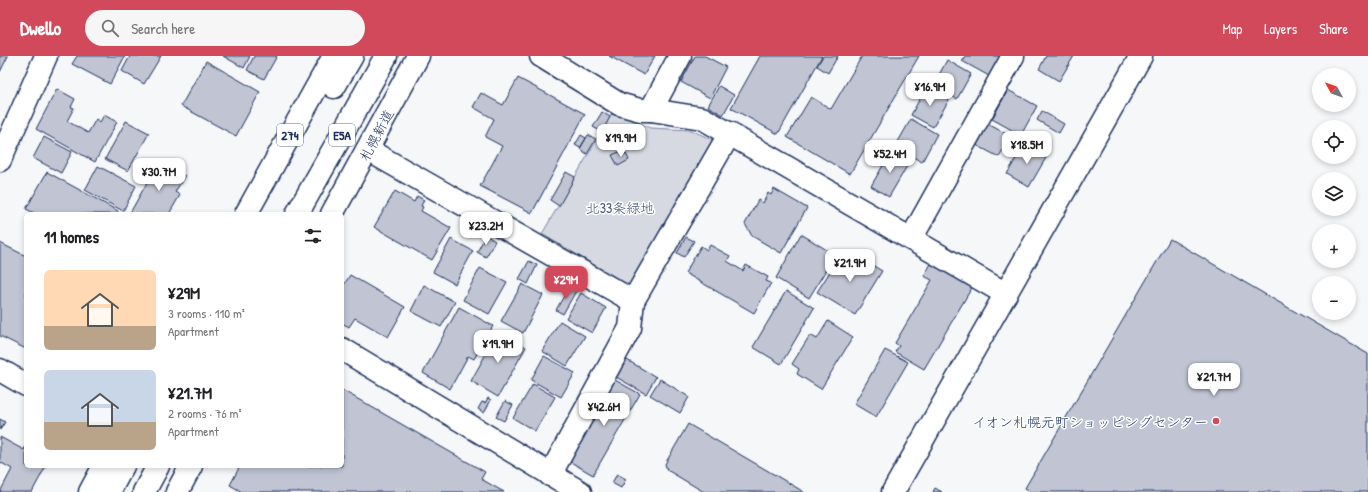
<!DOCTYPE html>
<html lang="en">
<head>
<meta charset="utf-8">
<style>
  :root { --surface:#fff; --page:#f6f6f6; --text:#202124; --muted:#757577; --accent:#d1495b }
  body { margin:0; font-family:"Patrick Hand","Klee One",sans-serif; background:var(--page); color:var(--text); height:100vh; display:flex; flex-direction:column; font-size:15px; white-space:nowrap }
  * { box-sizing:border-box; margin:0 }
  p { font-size:13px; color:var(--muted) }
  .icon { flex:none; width:22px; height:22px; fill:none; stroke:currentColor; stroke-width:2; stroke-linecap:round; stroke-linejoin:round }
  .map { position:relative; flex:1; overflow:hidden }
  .drawer { position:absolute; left:24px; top:156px; width:320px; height:256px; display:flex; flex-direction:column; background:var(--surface); border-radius:6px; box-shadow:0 2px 6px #0003 }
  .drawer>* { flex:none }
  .needle { width:26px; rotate:310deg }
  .tools { position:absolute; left:1312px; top:12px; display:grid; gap:8px }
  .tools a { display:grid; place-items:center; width:44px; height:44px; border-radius:50%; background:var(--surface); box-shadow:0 2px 6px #0003; font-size:20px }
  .price { position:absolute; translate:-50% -34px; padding:0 9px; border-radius:8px; background:#fff; color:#222; font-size:13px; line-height:26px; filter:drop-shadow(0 1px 2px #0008) }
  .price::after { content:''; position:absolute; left:50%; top:24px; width:12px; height:9px; margin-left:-6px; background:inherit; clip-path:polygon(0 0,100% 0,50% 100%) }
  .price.on { background:var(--accent); color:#fff }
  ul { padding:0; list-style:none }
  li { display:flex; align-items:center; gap:12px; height:100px; padding:0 20px }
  li span { display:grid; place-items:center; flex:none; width:112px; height:80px; border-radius:6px; color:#555 }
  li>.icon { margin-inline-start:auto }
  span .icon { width:48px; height:48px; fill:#fffc; stroke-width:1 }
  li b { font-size:17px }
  h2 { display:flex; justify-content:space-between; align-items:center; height:48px; padding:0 20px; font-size:17px }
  header { display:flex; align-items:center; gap:24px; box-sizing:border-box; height:56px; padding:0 20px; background:var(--accent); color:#fff }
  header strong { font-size:19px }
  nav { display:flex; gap:22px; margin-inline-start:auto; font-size:14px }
  .search { width:280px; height:36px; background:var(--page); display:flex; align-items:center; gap:10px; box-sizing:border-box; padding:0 14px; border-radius:22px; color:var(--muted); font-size:15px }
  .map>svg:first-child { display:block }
</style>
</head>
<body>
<header>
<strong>Dwello</strong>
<div class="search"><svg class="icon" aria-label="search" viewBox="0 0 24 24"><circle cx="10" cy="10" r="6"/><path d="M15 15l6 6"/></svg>Search here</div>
<nav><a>Map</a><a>Layers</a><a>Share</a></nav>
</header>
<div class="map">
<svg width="1368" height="436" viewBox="0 0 1368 436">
  <rect width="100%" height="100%" fill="#f6f7f9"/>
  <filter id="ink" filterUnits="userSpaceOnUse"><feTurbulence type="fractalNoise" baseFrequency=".025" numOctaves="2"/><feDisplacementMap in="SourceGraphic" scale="8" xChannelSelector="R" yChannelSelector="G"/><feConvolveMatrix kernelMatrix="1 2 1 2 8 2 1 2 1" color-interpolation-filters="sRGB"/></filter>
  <g filter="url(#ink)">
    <path fill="#d6d9e2" stroke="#7884a0" d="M614,54L650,72L691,74L719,87L635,233L542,178Z"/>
    <g fill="#c0c4d3" stroke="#1b2f5e">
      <path d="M0,0H8L0,16Z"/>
      <path d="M77,0H125L110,28L72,8Z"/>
      <path d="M130,0H161L144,28L122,15Z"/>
      <path d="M223,0H250L244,12Z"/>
      <path d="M254,0H277L264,23L247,14Z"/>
      <path d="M609,0H655L644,19Z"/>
      <path d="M695,0H705L726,11L710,42L681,26Z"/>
      <path d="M760,0H822L778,78L731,52Z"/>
      <path d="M823,0H838L828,17L817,10Z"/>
      <path d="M862,0H919L850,118L787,81L811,41L831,53Z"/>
      <path d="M965,0H999L1000,1L989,20L962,5Z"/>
      <path d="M1046,0H1074L1059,25L1039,13Z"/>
      <path d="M947,4L971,18L957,43L933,30Z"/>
      <path d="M206,5L260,36L236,80L181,50Z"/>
      <path d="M518,22L585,58L532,157L480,130L502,90L485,81L494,63L473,51L481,37L503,49Z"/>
      <path d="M719,30L734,39L723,59L708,50Z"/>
      <path d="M926,31L949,44L933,71L911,59Z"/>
      <path d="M57,33L75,43L71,51L74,52L67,65L88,77L96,63L100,66L104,59L117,66L95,106L36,73Z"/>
      <path d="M1008,34L1037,50L1021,79L992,63Z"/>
      <path d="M1042,55L1064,68L1059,77L1037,64Z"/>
      <path d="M602,56L610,61L602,76L593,71Z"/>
      <path d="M911,63L937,78L922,106L895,91Z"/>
      <path d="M126,65L149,77L128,115L105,103Z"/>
      <path d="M988,68L1010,80L999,101L976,89Z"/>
      <path d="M581,79L586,82L580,92L575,89Z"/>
      <path d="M588,79L596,83L587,98L580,93Z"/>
      <path d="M44,81L72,96L61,117L33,102Z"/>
      <path d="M1025,87L1047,100L1029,131L1007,118Z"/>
      <path d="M624,94L629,104L618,110L612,99Z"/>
      <path d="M892,94L910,105L889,141L871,130Z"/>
      <path d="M159,105L185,120L175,136L180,139L169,158H132L130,157Z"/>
      <path d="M98,110L136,130L123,155L85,134Z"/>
      <path d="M47,116L118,155L117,158H36L26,153Z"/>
      <path d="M566,116L575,121L559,150L550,144Z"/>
      <path d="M774,133L807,152L781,197L752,180L745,168L758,144L763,147L768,137L771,139Z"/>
      <path d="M395,135L414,146L417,140L424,144L421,150L423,151L421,155L451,172L432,204L374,171Z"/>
      <path d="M801,178L835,199L809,242L776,222Z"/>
      <path d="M486,179L495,185L486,201L477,196Z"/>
      <path d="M686,181L694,185L684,201L677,197Z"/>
      <path d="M451,183L473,195L455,228L433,216Z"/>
      <path d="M1170,183L1368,298V436H1031L1025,432Z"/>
      <path d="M0,187L26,200V293L0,280Z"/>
      <path d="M710,189L730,200L727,205L743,215L746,209L768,221L766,225L771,227L754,257L685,217L701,190L707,194Z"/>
      <path d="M850,196L882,215L855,259L817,236L835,208L840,211Z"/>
      <path d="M933,204L974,228L924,313L895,296L899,290L895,287L932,224L924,220Z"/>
      <path d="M529,205L537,209L528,228L519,223Z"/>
      <path d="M480,212L507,226L489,258L463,244Z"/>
      <path d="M350,219L405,251L388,281L355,262L349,271L342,267V232Z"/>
      <path d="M522,228L543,239L523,277L501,265Z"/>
      <path d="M424,229L455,246L441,271L411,255Z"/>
      <path d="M569,231L576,235L563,258L556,254Z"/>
      <path d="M786,235L814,252L781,308L753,291Z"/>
      <path d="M581,237L606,252L592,277L566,262Z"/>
      <path d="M459,251L493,270L474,303L468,300L450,333L423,317Z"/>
      <path d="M560,265L585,280L567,310L542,295Z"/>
      <path d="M828,265L853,281L821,333L797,318L799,313L792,308L810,279L817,283Z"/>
      <path d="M498,276L526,291L498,341L471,325Z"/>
      <path d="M885,294L908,306L876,361L854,348Z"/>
      <path d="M544,300L575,317L561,341L531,324Z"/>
      <path d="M627,304L656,321L646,338L616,321Z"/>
      <path d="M660,323L689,341L680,357L650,339Z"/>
      <path d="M615,324L640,338L593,419L569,405Z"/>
      <path d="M533,328L555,341L535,375L513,362Z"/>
      <path d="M342,334L485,416L481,423L504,436H242L230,429L240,410H342Z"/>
      <path d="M488,342L491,344L484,357L478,353L482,346L485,347Z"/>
      <path d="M505,345L513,349L504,365L496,361Z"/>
      <path d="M0,363L5,366L0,374Z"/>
      <path d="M688,368L804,436H704L667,414L665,408Z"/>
      <path d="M0,381L24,394L26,389V410H46L32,436H0L12,413L0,406Z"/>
      <path d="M617,418L626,423L621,432L612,427Z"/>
      <path d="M935,432L942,436H933Z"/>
    </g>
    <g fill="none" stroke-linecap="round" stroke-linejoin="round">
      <g stroke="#1b2f5e" stroke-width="25">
        <g id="minor">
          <path d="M541,0L619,48L640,54H651L702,62L1006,238"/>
          <path d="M651,54L680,0"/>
          <path d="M368,94L633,245"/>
          <path d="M0,104L46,0"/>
          <path d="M911,183L1013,0"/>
          <path d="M342,293L580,436"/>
          <path d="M0,314L26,329"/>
          <path d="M550,419L630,272L633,245L730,77"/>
          <path d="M893,436L1141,0"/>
        </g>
      </g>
      <g stroke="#1b2f5e" stroke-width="25">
        <g id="highway">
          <path d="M334,31L352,0"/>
          <path d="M246,158L334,0"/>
          <path d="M297,158L386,0"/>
          <path d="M332,158L418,0"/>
          <path d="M90,436L104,410"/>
          <path d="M109,436L123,410"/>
          <path d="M144,436L158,410"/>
          <path d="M177,436L191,410"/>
        </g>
      </g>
      <use href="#minor" stroke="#fff" stroke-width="22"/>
      <use href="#highway" stroke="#fff" stroke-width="22"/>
    </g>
  </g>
  <circle fill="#d1495b" stroke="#fff" stroke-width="1.5" cx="1216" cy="365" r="4"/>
  <g text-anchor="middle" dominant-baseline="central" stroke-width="3" stroke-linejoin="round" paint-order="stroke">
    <g fill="#fff" stroke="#5f6d8e" stroke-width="1">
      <rect x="277" y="68" width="26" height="22" rx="3"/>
      <rect x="329" y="68" width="26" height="22" rx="3"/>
    </g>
    <g font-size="13" font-weight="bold" fill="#1b2f5e">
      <text x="290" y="79">274</text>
      <text x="342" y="79">E5A</text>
    </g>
    <g font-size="14" fill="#1b2f5e" stroke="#fff">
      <text transform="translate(376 79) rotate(-62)">札幌新道</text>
    </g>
    <g font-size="14" fill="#4a5a7f" stroke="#fff">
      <text x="620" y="151">北33条緑地</text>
    </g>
    <g font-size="14" fill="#1b2f5e" stroke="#fff" text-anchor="end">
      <text x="1208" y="365">イオン札幌元町ショッピングセンター</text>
    </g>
  </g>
</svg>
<div class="tools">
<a><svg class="needle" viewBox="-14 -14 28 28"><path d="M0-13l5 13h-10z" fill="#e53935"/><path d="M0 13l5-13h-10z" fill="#757577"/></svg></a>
<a><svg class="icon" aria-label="locate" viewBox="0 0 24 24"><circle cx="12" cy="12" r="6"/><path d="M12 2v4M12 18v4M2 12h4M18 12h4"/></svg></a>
<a><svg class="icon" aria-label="layers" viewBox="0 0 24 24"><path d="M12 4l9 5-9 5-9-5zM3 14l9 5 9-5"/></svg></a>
<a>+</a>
<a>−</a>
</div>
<b class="price" style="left:930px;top:51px">¥16.9M</b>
<b class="price" style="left:621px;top:102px">¥19.9M</b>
<b class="price" style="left:1027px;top:109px">¥18.5M</b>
<b class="price" style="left:890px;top:118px">¥52.4M</b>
<b class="price" style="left:159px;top:136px">¥30.7M</b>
<b class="price" style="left:486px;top:190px">¥23.2M</b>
<b class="price" style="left:850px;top:227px">¥21.9M</b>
<b class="price on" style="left:566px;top:244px">¥29M</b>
<b class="price" style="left:498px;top:308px">¥19.9M</b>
<b class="price" style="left:1214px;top:341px">¥21.7M</b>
<b class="price" style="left:604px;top:371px">¥42.6M</b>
<section class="drawer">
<h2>11 homes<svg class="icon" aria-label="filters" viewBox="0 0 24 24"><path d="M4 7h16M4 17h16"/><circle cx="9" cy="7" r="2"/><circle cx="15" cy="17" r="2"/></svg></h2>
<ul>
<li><span style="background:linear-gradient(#ffd9b3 70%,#b9a48a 0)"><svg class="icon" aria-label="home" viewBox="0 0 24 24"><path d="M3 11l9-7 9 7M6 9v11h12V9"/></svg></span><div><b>¥29M</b><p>3 rooms · 110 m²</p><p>Apartment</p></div></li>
<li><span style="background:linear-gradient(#c9d6e8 65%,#b9a48a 0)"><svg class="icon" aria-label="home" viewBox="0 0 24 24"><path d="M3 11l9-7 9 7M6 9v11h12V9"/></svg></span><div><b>¥21.7M</b><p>2 rooms · 76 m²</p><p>Apartment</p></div></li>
</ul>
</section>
</div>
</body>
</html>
